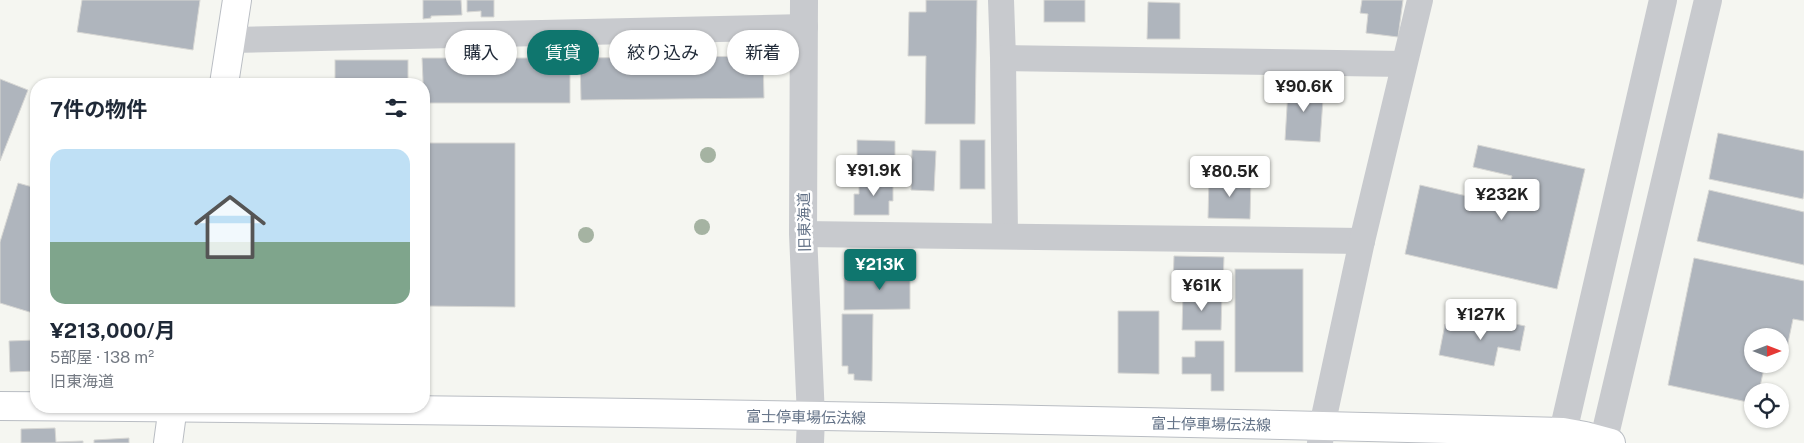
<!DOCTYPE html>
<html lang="ja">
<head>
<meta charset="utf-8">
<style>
  :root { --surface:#fff; --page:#f6f6f7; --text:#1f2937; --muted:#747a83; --accent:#0f766e }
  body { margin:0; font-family:"Public Sans","Noto Sans JP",sans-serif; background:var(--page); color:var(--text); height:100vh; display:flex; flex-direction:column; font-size:19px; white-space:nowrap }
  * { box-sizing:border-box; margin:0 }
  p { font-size:16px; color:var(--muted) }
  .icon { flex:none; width:28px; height:28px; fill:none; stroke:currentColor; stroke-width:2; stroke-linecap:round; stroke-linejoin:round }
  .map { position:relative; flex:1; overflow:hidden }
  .drawer { position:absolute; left:30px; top:78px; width:400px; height:335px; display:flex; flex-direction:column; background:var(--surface); border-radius:20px; box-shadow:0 1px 4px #0004 }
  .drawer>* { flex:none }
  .guide { position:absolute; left:445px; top:30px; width:475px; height:45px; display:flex; gap:10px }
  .needle { width:32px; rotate:90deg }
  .buttons { position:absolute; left:1744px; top:328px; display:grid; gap:10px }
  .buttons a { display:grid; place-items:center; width:45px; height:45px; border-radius:50%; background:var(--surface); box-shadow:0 1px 4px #0004; font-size:25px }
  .price { position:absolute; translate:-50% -42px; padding:0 11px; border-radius:5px; background:#fff; color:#222; font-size:16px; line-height:32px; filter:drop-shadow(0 1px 2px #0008) }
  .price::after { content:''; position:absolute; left:50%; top:30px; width:15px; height:11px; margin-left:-8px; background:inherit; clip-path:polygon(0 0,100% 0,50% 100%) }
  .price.active { background:var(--accent); color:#fff }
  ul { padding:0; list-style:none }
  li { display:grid; align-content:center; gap:10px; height:265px; padding:0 20px }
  li span { display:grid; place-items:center; height:155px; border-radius:15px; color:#555 }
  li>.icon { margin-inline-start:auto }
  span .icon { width:90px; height:90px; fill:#fffc; stroke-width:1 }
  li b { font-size:21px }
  h2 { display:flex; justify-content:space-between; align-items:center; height:60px; padding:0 20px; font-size:21px }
  .pill { padding:0 18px; border-radius:22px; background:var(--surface); box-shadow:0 1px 4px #0004; font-size:18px; line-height:45px }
  .pill.active { background:var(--accent); color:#fff }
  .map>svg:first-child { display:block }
</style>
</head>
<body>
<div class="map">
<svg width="1804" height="443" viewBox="0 0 1804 443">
  <rect width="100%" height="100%" fill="#f5f6f1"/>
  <g fill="#afb5bd" stroke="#d7d7d4">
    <path d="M82,0H200L193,50L77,32Z"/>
    <path d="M423,0H461L462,15L431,16V18L423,19Z"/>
    <path d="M467,0H494V17H481V11L467,12Z"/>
    <path d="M926,0H977L975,124H925L926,56H908L909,12H926Z"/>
    <rect x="1044" y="0" width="41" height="22"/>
    <path d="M1362,0H1403L1398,37L1366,33L1368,14L1360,13Z"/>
    <path d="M1148,2L1180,3V39H1147Z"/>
    <path d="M763,56L764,98L581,100L580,58Z"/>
    <path d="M422,58H570V103H424Z"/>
    <rect x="335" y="60" width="73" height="24"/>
    <path d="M0,79L28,90L0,161Z"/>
    <path d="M1295,81L1316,82L1315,98L1323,99L1320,142L1285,140L1288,90L1294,91Z"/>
    <path d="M1718,133L1804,151V192L1803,199L1709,179Z"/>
    <path d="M857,140L895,141V172L857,171Z"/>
    <rect x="960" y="140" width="25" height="49"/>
    <path d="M424,143H515V307L424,306Z"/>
    <path d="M1478,145L1585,169L1557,289L1405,254L1420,185L1505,205L1512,176L1473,167Z"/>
    <path d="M912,150L936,151L934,191L911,190Z"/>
    <path d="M1209,176L1251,177L1250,219L1208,218Z"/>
    <path d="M859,178H893V201H889V215H854V194H859Z"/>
    <path d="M18,183L36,188V314L0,303V242Z"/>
    <path d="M1709,190L1804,212V265L1697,241Z"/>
    <path d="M1174,256L1224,257L1223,286L1173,284Z"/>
    <path d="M1694,258L1804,281V321L1793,319L1784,362L1780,361V336H1752V364H1765L1759,391H1752V403L1668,385Z"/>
    <path d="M910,259V309L844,310V278H894V260Z"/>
    <rect x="1235" y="269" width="68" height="103"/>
    <path d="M1183,293H1222L1221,330H1182Z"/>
    <path d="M1118,311H1159V374L1118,373Z"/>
    <path d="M842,314H873L872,381L854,380V374H848V366H842Z"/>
    <path d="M1482,317L1525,326L1520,351L1498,347L1494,366L1439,355L1445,324L1479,331Z"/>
    <path d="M36,340V371L10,372L9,341Z"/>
    <path d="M1195,341H1224V391H1211V374H1182V357H1195Z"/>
    <path d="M55,428L56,442L83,441V443H21V429Z"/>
    <path d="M129,438V443H94V440Z"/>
  </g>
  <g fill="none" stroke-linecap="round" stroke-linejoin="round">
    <g stroke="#b9bdc3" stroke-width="30">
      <g id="secondary">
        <path d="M224,84L237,0"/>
        <path d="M0,406C521,410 1042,418 1563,432L1585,436L1611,443"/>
        <path d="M168,443L173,406"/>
      </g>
    </g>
    <g stroke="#c8cace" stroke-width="26">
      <path d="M1001,0L1003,58L1005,236"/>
      <path d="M231,40L805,27"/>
      <path d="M1003,58L1404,64"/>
      <path d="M803,234L1362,241"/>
      <path d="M1320,443L1322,426L1362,241L1420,0"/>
    </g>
    <g stroke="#c8cace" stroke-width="28">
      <path d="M804,0L803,234L811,417L810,443"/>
      <path d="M1562,443L1563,432L1663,0"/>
      <path d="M1603,443L1708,0"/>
    </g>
    <use href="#secondary" stroke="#fff" stroke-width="28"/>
  </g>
  <g fill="#a5b3a2">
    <circle cx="708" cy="155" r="8"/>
    <circle cx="702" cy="227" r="8"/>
    <circle cx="586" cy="235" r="8"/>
  </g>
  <g text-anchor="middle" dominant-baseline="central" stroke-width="5" stroke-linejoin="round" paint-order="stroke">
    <g font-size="15" fill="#627186" stroke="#fff">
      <text transform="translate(804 222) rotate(-91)">旧東海道</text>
      <text transform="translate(806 417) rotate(1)">富士停車場伝法線</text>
      <text transform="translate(1211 424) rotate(1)">富士停車場伝法線</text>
    </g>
  </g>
</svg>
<div class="buttons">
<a><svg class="needle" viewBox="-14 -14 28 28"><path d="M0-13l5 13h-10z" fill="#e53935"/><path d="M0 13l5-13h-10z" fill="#747a83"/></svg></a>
<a><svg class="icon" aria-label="locate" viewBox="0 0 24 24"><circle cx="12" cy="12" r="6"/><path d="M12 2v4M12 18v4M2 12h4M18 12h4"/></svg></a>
</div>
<b class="price" style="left:1304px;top:113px">¥90.6K</b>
<b class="price" style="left:874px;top:197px">¥91.9K</b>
<b class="price" style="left:1230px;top:198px">¥80.5K</b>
<b class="price" style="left:1502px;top:221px">¥232K</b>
<b class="price active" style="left:880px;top:291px">¥213K</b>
<b class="price" style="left:1202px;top:312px">¥61K</b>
<b class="price" style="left:1481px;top:341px">¥127K</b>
<div class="guide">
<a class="pill">購入</a>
<a class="pill active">賃貸</a>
<a class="pill">絞り込み</a>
<a class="pill">新着</a>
</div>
<section class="drawer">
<h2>7件の物件<svg class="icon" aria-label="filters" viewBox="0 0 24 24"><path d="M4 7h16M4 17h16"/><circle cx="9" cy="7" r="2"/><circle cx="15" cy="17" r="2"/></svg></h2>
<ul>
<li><span style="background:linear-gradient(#bfe0f5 60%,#7fa58c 0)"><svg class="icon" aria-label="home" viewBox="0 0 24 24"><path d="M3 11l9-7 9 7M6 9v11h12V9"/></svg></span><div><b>¥213,000/月</b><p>5部屋 · 138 m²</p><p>旧東海道</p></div></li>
</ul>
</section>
</div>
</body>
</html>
